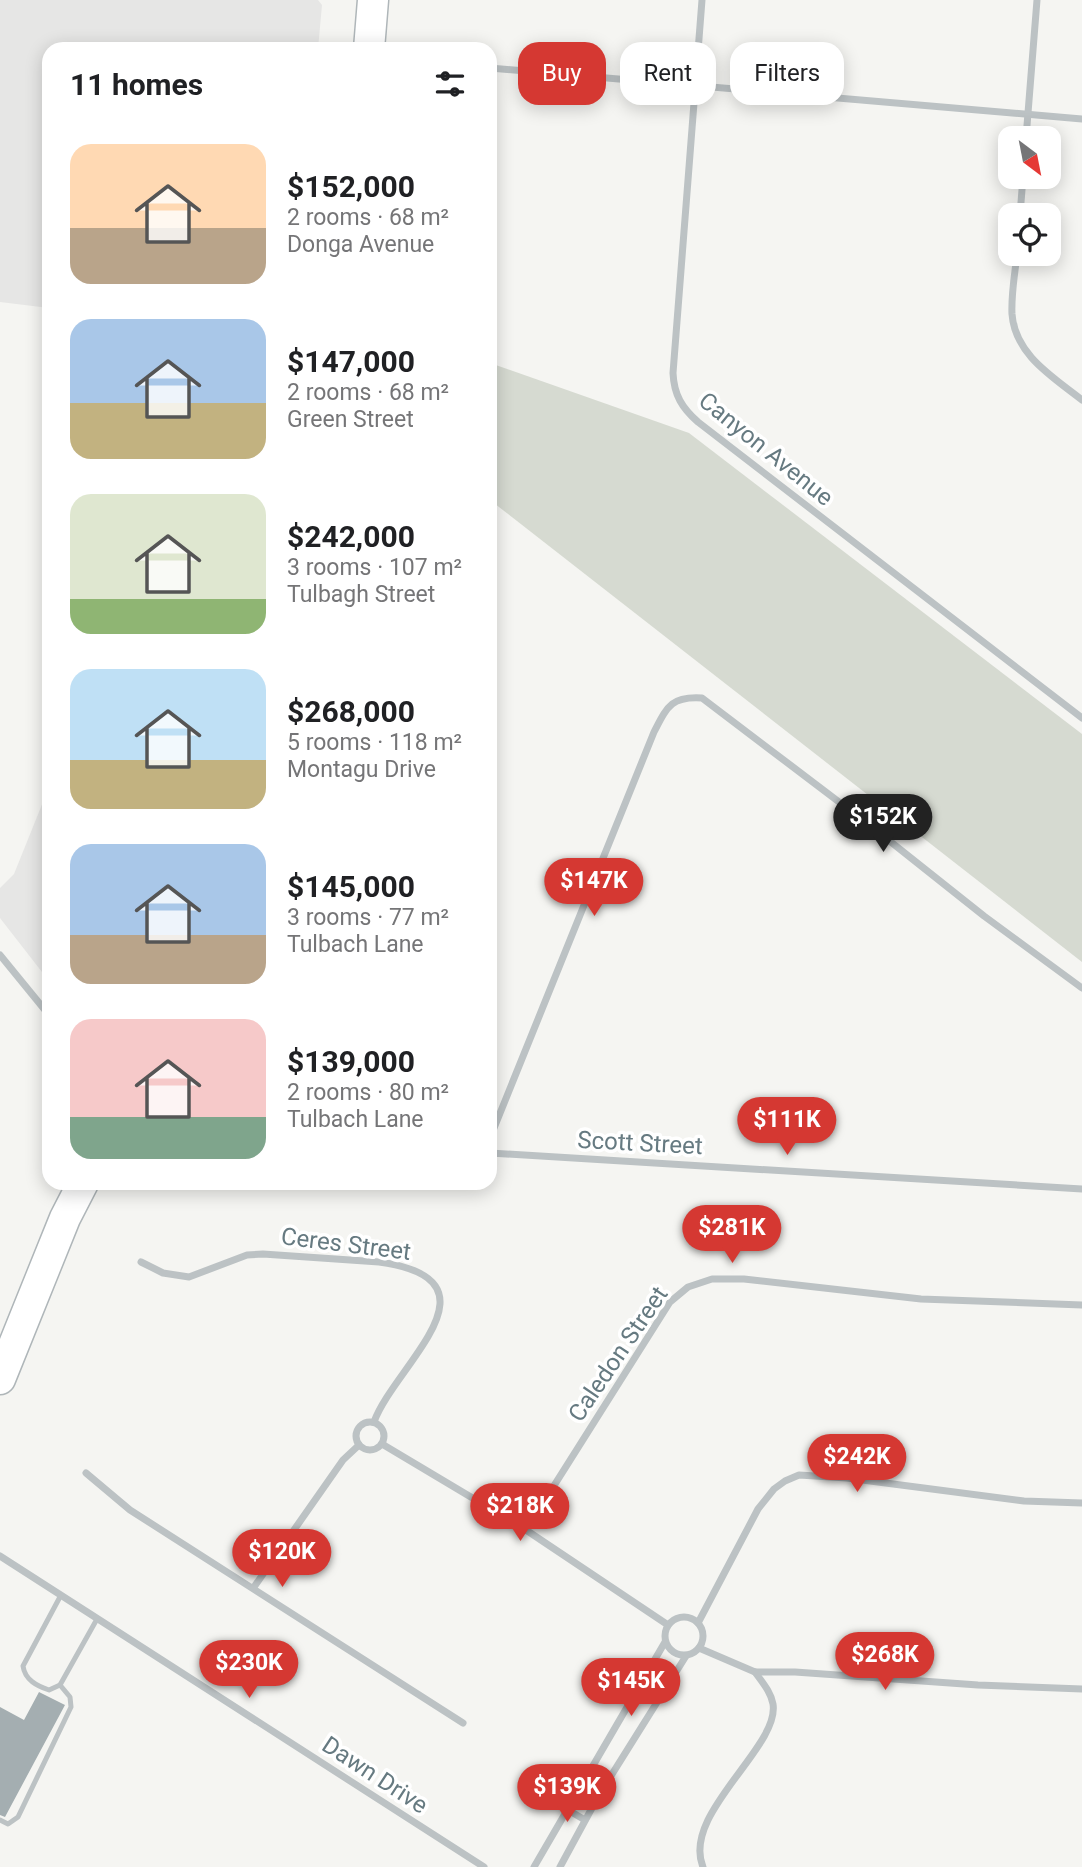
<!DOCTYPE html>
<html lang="en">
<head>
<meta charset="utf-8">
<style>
  :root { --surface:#fff; --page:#f2f2f2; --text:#202124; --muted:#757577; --accent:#d53832 }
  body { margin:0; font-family:Roboto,sans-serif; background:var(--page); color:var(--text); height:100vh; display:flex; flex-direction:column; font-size:26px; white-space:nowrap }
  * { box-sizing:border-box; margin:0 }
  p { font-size:23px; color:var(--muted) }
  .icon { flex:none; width:38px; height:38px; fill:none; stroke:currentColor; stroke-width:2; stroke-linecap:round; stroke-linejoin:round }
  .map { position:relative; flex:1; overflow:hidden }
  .side { position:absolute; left:42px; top:42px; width:455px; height:1148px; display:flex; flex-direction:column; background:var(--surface); border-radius:21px; box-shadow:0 4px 18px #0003 }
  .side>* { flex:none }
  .hud { position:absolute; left:518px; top:42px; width:458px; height:63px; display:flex; gap:14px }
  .needle { width:46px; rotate:148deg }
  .fabs { position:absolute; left:998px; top:126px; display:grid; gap:14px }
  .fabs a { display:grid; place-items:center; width:63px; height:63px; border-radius:14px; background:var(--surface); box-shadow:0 4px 18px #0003; font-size:35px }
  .price { position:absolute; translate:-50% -60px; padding:0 16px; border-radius:24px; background:var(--accent); color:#fff; font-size:23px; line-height:46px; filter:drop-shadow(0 2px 4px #0008) }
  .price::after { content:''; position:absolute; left:50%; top:42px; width:21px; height:16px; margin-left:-10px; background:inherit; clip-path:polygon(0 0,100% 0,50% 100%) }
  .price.current { background:#222; color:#fff }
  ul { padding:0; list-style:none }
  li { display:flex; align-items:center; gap:21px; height:175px; padding:0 28px }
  li span { display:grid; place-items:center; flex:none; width:196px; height:140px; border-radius:21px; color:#555 }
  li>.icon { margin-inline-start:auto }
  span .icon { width:84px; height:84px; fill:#fffc; stroke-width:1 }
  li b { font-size:30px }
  h2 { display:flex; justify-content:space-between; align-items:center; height:84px; padding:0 28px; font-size:30px }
  .chip { padding:0 24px; border-radius:21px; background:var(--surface); box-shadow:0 4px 18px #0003; font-size:24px; line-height:63px }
  .chip.current { background:var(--accent); color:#fff }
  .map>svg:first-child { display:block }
</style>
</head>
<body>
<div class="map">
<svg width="1082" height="1867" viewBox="0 0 1082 1867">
  <rect width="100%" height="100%" fill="#f5f5f2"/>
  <g fill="#e6e6e5">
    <path d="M0,0H318L322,5L318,49H49V308L0,302Z"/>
    <path d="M49,787V981L0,918V888L14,874Z"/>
  </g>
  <path fill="#d6dad1" d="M490,363L689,433L1082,734V962L490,500Z"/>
  <path fill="#a4aeb1" d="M39,1692L65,1705L5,1817L0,1815V1707L24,1720Z"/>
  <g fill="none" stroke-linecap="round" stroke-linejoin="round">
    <g stroke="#afb6b9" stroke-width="33">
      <g id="secondary">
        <path d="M369,49L373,0"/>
        <path d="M0,1379L65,1218L83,1183"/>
      </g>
    </g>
    <g stroke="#bcc2c4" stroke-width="5">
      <path d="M61,1595L23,1666C25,1680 37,1686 49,1690L60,1685L97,1619"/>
      <path d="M0,1820L8,1824L18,1817L71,1707L70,1697L60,1685"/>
    </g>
    <g stroke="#bcc2c4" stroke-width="7">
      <path d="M702,0L673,373C674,395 682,408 698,422L1082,718"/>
      <path d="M490,68L1082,119"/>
      <path d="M1026,138L1037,0"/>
      <path d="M1020,215L1023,177"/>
      <path d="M1017,254C1015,273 1011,294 1012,314C1015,355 1053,377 1082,400"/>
      <path d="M0,955L49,1015"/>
      <path d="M490,1138L654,732C667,707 671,696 702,698L872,827L984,916L1082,988"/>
      <path d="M490,1153L1082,1189"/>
      <path d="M141,1262L163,1273L189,1277L247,1255L263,1254L379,1262C509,1280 394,1366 374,1422"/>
      <circle cx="370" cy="1436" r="14"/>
      <path d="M382,1444L526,1530L668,1625"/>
      <path d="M86,1473L130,1510L463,1723"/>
      <path d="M526,1530L670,1302L688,1287L712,1279H744L921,1299L1082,1305"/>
      <path d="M0,1556L484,1867"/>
      <path d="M254,1587L343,1460L359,1445"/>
      <circle cx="684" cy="1636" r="19"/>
      <path d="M698,1623L758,1509L774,1489L785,1481L799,1475L847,1478L1024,1501L1082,1503"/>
      <path d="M699,1648L755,1672H795L978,1685L1082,1689"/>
      <path d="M568,1810L585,1820"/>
      <path d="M534,1867L665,1642"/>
      <path d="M560,1867L599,1795L686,1656"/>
      <path d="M703,1867C681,1814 780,1747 773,1704C771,1692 762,1682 755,1672"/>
    </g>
    <use href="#secondary" stroke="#fff" stroke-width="30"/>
  </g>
  <g text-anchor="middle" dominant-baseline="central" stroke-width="7" stroke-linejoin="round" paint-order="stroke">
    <g font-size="24" fill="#667a81" stroke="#fff">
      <text transform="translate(766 449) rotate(39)">Canyon Avenue</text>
      <text transform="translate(640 1143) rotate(3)">Scott Street</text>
      <text transform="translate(346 1244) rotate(7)">Ceres Street</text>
      <text transform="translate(618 1354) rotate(-56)">Caledon Street</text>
      <text transform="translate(375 1775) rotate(33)">Dawn Drive</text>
    </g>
  </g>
</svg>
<div class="fabs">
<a><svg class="needle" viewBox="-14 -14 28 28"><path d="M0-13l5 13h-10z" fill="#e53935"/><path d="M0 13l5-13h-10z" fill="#757577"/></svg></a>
<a><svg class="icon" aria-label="locate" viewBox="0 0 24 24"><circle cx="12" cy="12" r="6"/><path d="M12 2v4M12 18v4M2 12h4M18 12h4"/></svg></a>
</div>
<b class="price current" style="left:883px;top:854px">$152K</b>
<b class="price" style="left:594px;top:918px">$147K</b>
<b class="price" style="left:787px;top:1157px">$111K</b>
<b class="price" style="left:732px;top:1265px">$281K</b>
<b class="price" style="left:857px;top:1494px">$242K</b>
<b class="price" style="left:520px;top:1543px">$218K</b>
<b class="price" style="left:282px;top:1589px">$120K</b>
<b class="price" style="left:885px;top:1692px">$268K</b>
<b class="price" style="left:249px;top:1700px">$230K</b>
<b class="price" style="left:631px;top:1718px">$145K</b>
<b class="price" style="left:567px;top:1824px">$139K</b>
<div class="hud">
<a class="chip current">Buy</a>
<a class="chip">Rent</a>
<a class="chip">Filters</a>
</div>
<section class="side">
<h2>11 homes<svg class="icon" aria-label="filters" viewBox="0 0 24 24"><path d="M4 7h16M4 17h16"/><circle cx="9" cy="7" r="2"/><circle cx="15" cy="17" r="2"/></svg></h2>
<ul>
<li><span style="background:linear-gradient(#ffd9b3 60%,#b9a48a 0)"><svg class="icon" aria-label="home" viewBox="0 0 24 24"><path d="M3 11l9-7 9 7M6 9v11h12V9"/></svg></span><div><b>$152,000</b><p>2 rooms · 68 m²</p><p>Donga Avenue</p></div></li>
<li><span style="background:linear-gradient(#a9c7e8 60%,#c2b280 0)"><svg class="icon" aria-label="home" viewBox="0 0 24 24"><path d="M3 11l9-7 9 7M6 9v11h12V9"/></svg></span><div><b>$147,000</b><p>2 rooms · 68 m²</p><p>Green Street</p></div></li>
<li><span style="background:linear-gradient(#dfe7d0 75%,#8fb573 0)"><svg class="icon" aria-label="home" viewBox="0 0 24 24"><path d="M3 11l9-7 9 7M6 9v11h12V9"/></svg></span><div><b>$242,000</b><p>3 rooms · 107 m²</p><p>Tulbagh Street</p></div></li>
<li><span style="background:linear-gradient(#bfe0f5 65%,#c2b280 0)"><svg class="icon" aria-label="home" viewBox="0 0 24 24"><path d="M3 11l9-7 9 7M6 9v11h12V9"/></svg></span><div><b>$268,000</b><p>5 rooms · 118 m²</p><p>Montagu Drive</p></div></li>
<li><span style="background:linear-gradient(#a9c7e8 65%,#b9a48a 0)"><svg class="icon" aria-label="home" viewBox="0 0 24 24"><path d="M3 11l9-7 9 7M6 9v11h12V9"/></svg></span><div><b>$145,000</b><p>3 rooms · 77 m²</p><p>Tulbach Lane</p></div></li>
<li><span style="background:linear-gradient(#f6c9c9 70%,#7fa58c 0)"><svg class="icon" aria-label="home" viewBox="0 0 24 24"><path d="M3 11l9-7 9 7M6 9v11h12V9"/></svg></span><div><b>$139,000</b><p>2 rooms · 80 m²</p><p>Tulbach Lane</p></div></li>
</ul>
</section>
</div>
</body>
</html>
